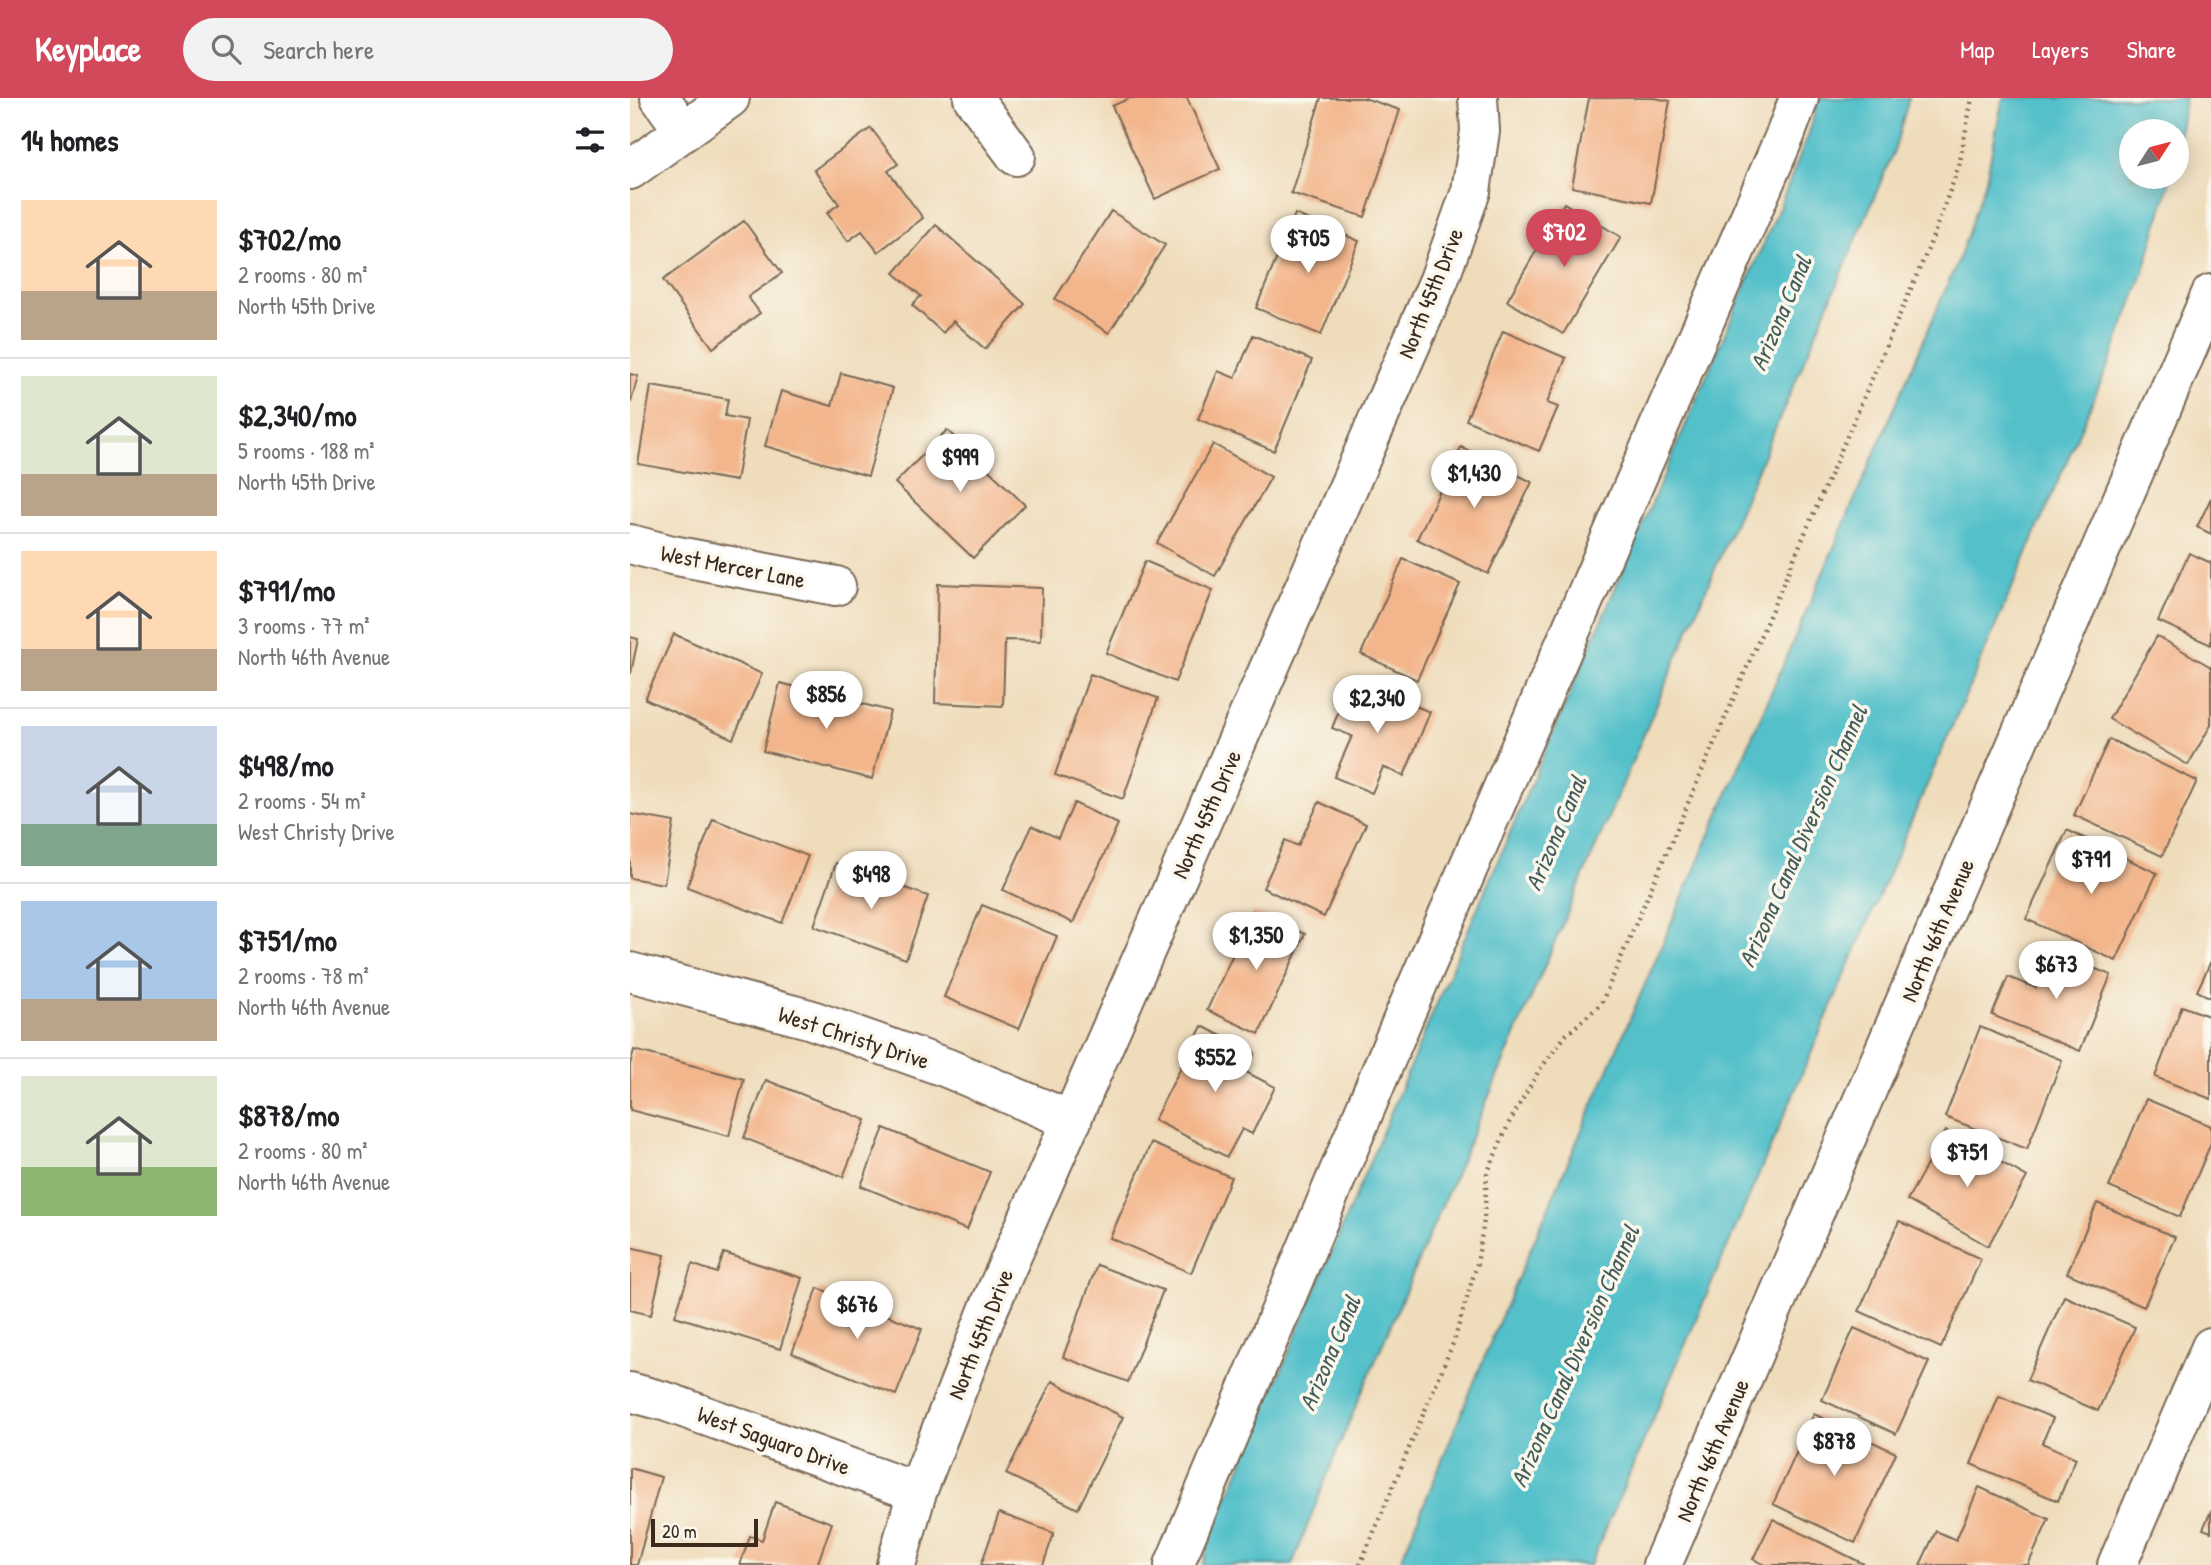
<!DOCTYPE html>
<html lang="en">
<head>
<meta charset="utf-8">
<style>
  :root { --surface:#fff; --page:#f2f2f2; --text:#202124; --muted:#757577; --line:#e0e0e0; --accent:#d1495b }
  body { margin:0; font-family:"Patrick Hand",sans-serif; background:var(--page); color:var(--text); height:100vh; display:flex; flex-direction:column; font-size:26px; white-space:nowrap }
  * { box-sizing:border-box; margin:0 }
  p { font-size:23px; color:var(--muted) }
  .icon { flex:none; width:38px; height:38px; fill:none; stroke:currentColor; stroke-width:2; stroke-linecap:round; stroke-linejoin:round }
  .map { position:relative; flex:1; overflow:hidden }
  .panel { display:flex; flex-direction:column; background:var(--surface); width:630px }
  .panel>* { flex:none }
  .needle { width:46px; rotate:54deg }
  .buttons { position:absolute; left:1489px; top:21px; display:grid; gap:14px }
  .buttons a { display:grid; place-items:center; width:70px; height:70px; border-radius:50%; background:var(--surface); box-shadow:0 4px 18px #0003; font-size:35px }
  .scale { position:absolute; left:21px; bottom:18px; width:107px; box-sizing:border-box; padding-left:7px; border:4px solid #3b2a1e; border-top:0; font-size:19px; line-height:24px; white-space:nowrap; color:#3b2a1e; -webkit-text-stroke:5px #fbf7ec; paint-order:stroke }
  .price { position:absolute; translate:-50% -60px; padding:0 16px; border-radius:24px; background:#fff; color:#222; font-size:23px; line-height:46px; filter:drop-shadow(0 2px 4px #0008) }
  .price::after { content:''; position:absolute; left:50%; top:42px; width:21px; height:16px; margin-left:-10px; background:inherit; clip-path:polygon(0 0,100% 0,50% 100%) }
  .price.current { background:var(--accent); color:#fff }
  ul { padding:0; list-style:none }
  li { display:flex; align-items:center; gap:21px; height:175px; padding:0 21px }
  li+li { border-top:2px solid var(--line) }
  li span { display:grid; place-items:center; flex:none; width:196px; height:140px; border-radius:0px; color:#555 }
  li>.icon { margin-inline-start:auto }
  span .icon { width:84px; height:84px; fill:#fffc; stroke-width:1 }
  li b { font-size:30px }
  h2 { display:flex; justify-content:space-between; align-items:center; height:84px; padding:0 21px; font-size:30px }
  header { display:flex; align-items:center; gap:42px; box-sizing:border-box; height:98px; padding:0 35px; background:var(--accent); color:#fff }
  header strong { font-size:33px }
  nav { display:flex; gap:38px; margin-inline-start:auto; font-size:24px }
  .search { width:490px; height:63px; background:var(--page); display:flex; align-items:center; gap:18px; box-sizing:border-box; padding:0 24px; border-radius:38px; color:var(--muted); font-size:26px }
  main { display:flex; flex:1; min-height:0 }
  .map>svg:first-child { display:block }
</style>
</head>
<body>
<header>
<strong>Keyplace</strong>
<div class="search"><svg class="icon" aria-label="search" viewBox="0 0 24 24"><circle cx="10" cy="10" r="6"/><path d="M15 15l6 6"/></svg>Search here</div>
<nav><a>Map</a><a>Layers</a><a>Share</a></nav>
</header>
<main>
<section class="panel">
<h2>14 homes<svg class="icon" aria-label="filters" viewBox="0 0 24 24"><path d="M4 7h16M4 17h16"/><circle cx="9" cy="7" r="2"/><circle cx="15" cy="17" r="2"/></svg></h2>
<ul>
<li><span style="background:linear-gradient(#ffd9b3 65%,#b9a48a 0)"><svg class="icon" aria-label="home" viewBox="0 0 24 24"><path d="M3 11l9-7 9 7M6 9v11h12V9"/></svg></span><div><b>$702/mo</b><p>2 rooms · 80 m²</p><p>North 45th Drive</p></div></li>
<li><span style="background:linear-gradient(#dfe7d0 70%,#b9a48a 0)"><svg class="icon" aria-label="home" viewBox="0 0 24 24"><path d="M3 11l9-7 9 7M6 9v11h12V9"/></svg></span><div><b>$2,340/mo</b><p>5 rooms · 188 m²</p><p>North 45th Drive</p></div></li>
<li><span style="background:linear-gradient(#ffd9b3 70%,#b9a48a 0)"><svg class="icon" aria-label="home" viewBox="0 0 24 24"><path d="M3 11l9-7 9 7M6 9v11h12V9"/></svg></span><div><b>$791/mo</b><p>3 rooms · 77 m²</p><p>North 46th Avenue</p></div></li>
<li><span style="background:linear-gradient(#c9d6e8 70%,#7fa58c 0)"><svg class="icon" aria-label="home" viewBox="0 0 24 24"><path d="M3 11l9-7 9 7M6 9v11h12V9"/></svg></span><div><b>$498/mo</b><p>2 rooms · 54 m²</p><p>West Christy Drive</p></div></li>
<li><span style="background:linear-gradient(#a9c7e8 70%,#b9a48a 0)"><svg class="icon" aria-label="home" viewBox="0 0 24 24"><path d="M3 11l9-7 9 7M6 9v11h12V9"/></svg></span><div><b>$751/mo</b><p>2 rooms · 78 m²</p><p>North 46th Avenue</p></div></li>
<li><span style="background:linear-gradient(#dfe7d0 65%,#8fb573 0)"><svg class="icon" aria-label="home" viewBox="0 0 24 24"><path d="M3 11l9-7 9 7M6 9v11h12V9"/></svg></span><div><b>$878/mo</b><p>2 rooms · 80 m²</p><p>North 46th Avenue</p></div></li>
</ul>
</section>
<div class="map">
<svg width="1581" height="1467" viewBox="0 0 1581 1467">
  <rect width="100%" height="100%" fill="#fbf7ec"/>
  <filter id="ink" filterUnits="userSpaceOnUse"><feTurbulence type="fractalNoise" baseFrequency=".0143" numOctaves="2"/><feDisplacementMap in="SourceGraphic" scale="14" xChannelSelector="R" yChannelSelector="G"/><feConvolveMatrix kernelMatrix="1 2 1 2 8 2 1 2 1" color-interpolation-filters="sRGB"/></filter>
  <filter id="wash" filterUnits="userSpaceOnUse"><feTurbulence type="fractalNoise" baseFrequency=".00686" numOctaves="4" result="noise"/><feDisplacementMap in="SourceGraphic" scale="28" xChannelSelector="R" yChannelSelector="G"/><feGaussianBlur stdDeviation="1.57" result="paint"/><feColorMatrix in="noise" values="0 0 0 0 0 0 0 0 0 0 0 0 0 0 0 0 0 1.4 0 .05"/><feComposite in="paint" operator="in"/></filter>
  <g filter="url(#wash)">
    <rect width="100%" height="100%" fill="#efdcbb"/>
    <g fill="#53c0ca" stroke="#477574" stroke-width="2">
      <path d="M1189,0H1279L1264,53L708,1350L662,1467H572L583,1434L829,853L1149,110L1179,35Z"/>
      <path d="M1373,0H1555L1547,52V33H1502V79H1541L1514,173L1483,256L960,1467H769L868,1226L1330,158L1356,82Z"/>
    </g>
    <g id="blocks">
      <g fill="#f3b58b">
        <path d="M500,0H557L590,71L525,101L482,8Z"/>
        <path d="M691,0H734L770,12L735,119L661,95Z"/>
        <path d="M959,0H1025L1040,3L1021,105L942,89Z"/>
        <path d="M241,30L268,66L258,73L293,120L248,154L232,133L218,143L197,115L209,106L184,72Z"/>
        <path d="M934,105L991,139L933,236L877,203Z"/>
        <path d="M481,113L535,147L479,235L425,201Z"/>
        <path d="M665,116L729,143L691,237L626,210Z"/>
        <path d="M114,123L152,175L118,199L130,215L83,250L33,182Z"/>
        <path d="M306,127L395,206L355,251L323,223L313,235L282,207L291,198L264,175Z"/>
        <path d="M873,233L936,260L917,305L928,309L909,353L836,322Z"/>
        <path d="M623,237L682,262L644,353L568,321L588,273L605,280Z"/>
        <path d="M211,275L263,290L238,378L135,348L151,293L202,308Z"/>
        <path d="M0,276L8,278L1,304H0Z"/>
        <path d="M21,288L98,301L95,318L117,322L106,383L8,366Z"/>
        <path d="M317,332L395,407L343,460L265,385Z"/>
        <path d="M583,346L641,379L585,478L527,445Z"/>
        <path d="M831,349L902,384L858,476L787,441Z"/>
        <path d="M1581,400V436L1567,429Z"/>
        <path d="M1559,455L1581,465V547L1528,523Z"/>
        <path d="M773,461L830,486L787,582L731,556Z"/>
        <path d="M515,463L583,492L545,584L476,555Z"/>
        <path d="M308,486L412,490L411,543L375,542L373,608L305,605Z"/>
        <path d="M44,536L132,576L103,641L15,601Z"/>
        <path d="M1527,538L1581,569V627L1558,667L1479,621Z"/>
        <path d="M0,539L8,541L1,575H0Z"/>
        <path d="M460,576L528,600L493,701L425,677Z"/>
        <path d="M722,581L800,614L774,678L753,669L742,695L704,679L722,638L702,630Z"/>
        <path d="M150,585L260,613L242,681L133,653Z"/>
        <path d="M1479,641L1567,683L1532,758L1444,717Z"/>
        <path d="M689,704L736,726L694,819L633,790L655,742L668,748Z"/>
        <path d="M444,705L488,726L443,825L373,792L402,728L428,740Z"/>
        <path d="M0,716L44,724L34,786L0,780Z"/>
        <path d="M83,721L178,758L152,825L57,789Z"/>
        <path d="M1437,732L1527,775L1486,863L1396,821Z"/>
        <path d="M206,765L298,798L276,861L184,828Z"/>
        <path d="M352,807L427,838L389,931L314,899Z"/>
        <path d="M623,813L675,836L629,936L577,912Z"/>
        <path d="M1421,853L1481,877L1450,953L1362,917L1378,879L1406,890Z"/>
        <path d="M1581,863V900L1567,893Z"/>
        <path d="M1552,908L1581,919V1001L1525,979Z"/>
        <path d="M572,928L625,955L616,974L645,989L622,1036L612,1031L597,1059L524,1022Z"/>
        <path d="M1350,929L1432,962L1397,1051L1315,1019Z"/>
        <path d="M4,952L114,981L99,1038L0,1012V967Z"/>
        <path d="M136,982L236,1022L213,1079L114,1040Z"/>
        <path d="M1516,1001L1581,1028V1045L1550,1119L1479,1089Z"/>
        <path d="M254,1030L360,1074L337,1132L231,1088Z"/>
        <path d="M1316,1033L1397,1079L1358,1148L1277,1102Z"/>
        <path d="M521,1045L601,1079L561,1175L480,1140Z"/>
        <path d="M1467,1105L1545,1139L1514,1209L1437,1175Z"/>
        <path d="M1269,1123L1351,1161L1311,1250L1229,1213Z"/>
        <path d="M0,1149L35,1157L21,1217L0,1212Z"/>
        <path d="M94,1155L172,1180L150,1251L45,1218L62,1166L87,1175Z"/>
        <path d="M467,1167L533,1192L498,1284L433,1259Z"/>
        <path d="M188,1190L292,1231L266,1297L162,1255Z"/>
        <path d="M1434,1198L1505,1229L1468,1313L1397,1282Z"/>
        <path d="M1224,1230L1299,1264L1266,1336L1192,1302Z"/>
        <path d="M422,1283L493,1319L448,1411L376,1376Z"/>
        <path d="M1369,1298L1423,1320L1412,1345L1446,1360L1428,1403L1341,1366Z"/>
        <path d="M1184,1316L1266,1355L1225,1445L1143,1406Z"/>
        <path d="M0,1370L31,1379L7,1467H0Z"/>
        <path d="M1349,1389L1419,1421L1398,1467H1290L1306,1433L1326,1442Z"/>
        <path d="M145,1404L202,1425L187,1467H110L120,1438L132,1442Z"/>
        <path d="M1581,1413V1434L1573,1431Z"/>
        <path d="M369,1415L424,1435L413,1467H351Z"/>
        <path d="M1143,1421L1236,1467H1135L1123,1461Z"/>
      </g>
    </g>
  </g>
  <g filter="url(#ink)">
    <use href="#blocks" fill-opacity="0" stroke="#7a6855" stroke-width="2"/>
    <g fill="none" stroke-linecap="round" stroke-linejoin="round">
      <g stroke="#7a6855" stroke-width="42">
        <g id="minor">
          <path d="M30,0L54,33"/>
          <path d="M343,0L386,58"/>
          <path d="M0,72L100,0"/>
          <path d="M0,446L42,457L206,488"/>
          <path d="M0,874L179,921L317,970L442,1023"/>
          <path d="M0,1294L37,1304L287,1394"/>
          <path d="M266,1467L287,1394L359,1210L809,182L841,93L850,33L848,0"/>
          <path d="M544,1467L775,916L1156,35L1169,0"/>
          <path d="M1032,1467L1581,196"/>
          <path d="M1487,1467L1581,1249"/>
        </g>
      </g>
      <path stroke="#7a6855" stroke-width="4.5" stroke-dasharray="2 5" stroke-linecap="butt" d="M730,1467L824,1243L847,1166L854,1122L857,1076L879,1025L908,974L936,937L971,906L1299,149L1329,68L1342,0"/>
      <use href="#minor" stroke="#fff" stroke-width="38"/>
    </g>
  </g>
  <g text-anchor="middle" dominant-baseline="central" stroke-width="7" stroke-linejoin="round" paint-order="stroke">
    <g font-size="23" fill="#3b2a1e" stroke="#fbf7ec">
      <text transform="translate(800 195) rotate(-68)">North 45th Drive</text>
      <text transform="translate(103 468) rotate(11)">West Mercer Lane</text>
      <text transform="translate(576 716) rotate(-66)">North 45th Drive</text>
      <text transform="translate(1307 832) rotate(-67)">North 46th Avenue</text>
      <text transform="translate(224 939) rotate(18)">West Christy Drive</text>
      <text transform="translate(350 1236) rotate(-68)">North 45th Drive</text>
      <text transform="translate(144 1342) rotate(20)">West Saguaro Drive</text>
      <text transform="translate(1082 1352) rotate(-67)">North 46th Avenue</text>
    </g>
    <g font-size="24" font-style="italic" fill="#435e5a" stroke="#fbf7ec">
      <text transform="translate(1150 215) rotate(-67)">Arizona Canal</text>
      <text transform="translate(925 735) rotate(-67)">Arizona Canal</text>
      <text transform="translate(1172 738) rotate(-66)">Arizona Canal Diversion Channel</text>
      <text transform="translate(699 1255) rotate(-67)">Arizona Canal</text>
      <text transform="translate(944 1258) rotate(-66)">Arizona Canal Diversion Channel</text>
    </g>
  </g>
</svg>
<div class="buttons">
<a><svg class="needle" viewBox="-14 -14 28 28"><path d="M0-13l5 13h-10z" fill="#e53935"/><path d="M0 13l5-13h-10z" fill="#757577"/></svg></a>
</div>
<div class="scale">20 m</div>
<b class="price current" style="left:934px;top:171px">$702</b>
<b class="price" style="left:678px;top:177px">$705</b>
<b class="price" style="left:330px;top:396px">$999</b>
<b class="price" style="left:844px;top:412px">$1,430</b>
<b class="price" style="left:196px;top:633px">$856</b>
<b class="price" style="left:747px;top:637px">$2,340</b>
<b class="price" style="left:1461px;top:798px">$791</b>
<b class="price" style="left:241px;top:813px">$498</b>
<b class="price" style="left:626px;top:874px">$1,350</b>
<b class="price" style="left:1426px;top:903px">$673</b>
<b class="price" style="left:585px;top:996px">$552</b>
<b class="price" style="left:1337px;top:1091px">$751</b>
<b class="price" style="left:227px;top:1243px">$676</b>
<b class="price" style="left:1204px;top:1380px">$878</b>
</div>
</main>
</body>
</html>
